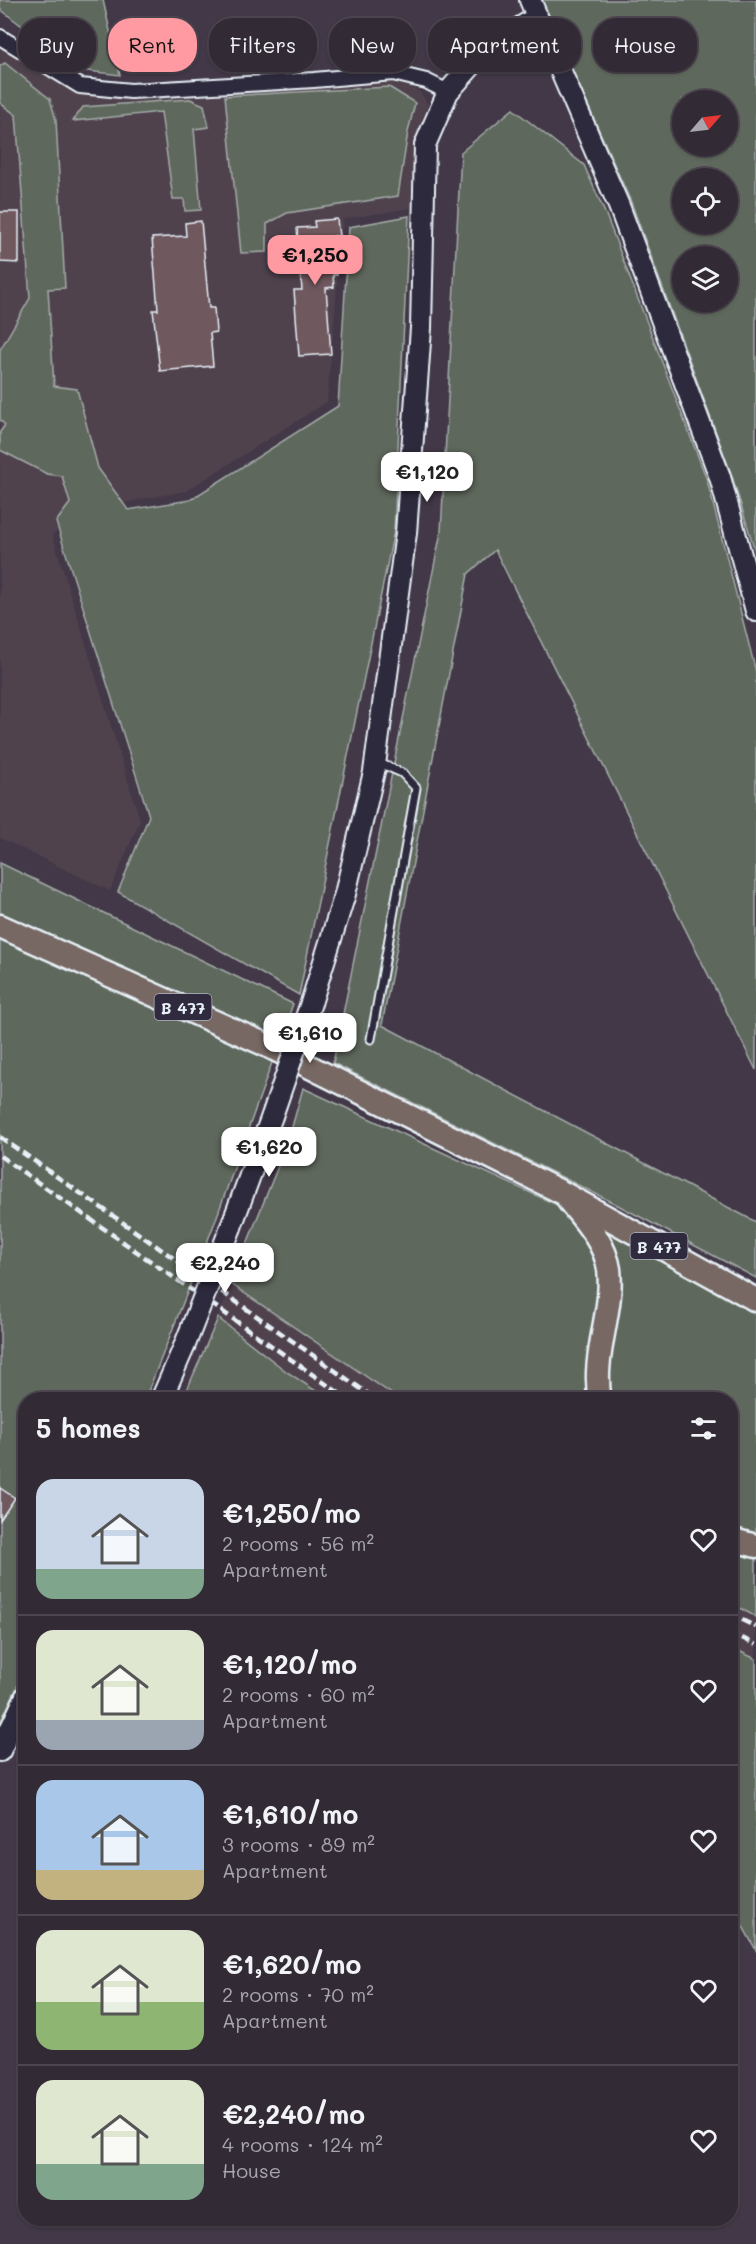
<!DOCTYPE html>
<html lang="en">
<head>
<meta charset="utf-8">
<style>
  :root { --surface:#322a35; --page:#3a323d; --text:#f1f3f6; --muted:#a8a7ad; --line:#4d4650; --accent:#ff9aa2 }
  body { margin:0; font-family:Mali,sans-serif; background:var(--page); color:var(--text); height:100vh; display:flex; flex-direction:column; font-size:22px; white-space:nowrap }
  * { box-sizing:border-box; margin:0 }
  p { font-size:20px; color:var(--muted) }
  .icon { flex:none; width:33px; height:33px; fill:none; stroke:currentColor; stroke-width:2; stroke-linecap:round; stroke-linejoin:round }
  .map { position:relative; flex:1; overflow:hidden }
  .sheet { position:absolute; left:18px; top:1392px; width:720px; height:834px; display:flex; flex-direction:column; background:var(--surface); border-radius:24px; box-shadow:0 2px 4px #0004,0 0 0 2px var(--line) }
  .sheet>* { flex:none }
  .guide { position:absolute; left:18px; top:18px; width:720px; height:54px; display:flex; gap:12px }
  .needle { width:39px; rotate:62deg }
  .controls { position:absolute; left:672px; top:90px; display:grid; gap:12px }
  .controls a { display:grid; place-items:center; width:66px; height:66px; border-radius:50%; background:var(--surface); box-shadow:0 2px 4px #0004,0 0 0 2px var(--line); font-size:30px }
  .price { position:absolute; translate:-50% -51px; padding:0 14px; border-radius:12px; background:#fff; color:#222; font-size:20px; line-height:39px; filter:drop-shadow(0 2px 3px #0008) }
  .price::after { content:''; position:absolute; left:50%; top:36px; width:18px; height:14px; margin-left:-9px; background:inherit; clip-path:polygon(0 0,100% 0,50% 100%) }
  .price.on { background:var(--accent); color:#111 }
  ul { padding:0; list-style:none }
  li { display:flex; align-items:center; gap:18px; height:150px; padding:0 18px }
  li+li { border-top:2px solid var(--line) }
  li span { display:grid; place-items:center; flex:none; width:168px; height:120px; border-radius:18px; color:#555 }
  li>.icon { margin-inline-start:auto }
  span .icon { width:72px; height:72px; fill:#fffc; stroke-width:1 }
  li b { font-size:26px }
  h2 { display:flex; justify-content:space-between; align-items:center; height:72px; padding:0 18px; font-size:26px }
  .pill { padding:0 21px; border-radius:24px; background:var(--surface); box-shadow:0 2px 4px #0004,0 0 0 2px var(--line); font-size:21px; line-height:54px }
  .pill.on { background:var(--accent); color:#111 }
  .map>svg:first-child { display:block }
</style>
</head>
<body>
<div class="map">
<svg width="756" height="2244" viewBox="0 0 756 2244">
  <rect width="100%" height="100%" fill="#423847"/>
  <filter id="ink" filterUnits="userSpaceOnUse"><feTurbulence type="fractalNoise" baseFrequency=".0167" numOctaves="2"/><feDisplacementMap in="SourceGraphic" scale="12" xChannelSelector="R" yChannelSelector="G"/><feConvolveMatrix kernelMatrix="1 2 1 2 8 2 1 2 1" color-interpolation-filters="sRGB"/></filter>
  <g filter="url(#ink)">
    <g fill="#50424e">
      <path d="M0,41L81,93L394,76L420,92L428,104L414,142L411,208L343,219L327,402L186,491L127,502L52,534L140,820L110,891L0,838Z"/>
      <path d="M231,1284L399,1399H328L287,1372L218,1318Z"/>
      <path d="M730,1603L756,1617V1659L731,1647Z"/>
    </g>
    <g fill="#5f685c" stroke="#a4acaa" stroke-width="1.5" fill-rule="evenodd">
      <path d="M0,0H103L120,75L79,70L0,9Z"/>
      <path d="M541,0H756V554L731,473L631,202ZM682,100H728V146H682ZM682,178H728V224H682ZM682,256H728V302H682Z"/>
      <path d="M5,63L50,99L56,120L65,288L48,289L54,386L77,389L98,468L128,510L190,500L338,406L349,227L409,216L394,531L299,995L118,892L149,816L56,522L70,503L62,476L47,474L0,450V432L5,425L0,420V350L30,298L16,115L0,103V66Z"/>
      <path d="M389,87L415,103L408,132L398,196L287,213L267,224V252L241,253L225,96Z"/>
      <path d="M190,99L204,105L209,127L194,129L201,210L185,211L184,199H173L161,112L73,121L83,107Z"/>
      <path d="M513,109L584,165L606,215L707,480L756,672V1070L495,550L468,574L382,1025L756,1222V1278L610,1201L333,1063L441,532L461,152Z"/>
      <path d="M0,863L293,1004L215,1222L145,1399L26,1400L25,1670L0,1723Z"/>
      <path d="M303,1088L609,1229L756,1309V1617L731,1603L730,1400L399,1399L231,1284L288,1141Z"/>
      <path d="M218,1318L287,1372L328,1399H183Z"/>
      <path d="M730,1647L756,1659V1950L731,1905Z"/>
    </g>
    <g fill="#6f595e" stroke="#e8f1f8" stroke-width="1.5">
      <path d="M0,212H19V263L0,262Z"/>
      <path d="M337,219L339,236H334L337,275H333L334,287L326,288L331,354L299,356L294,290H302L297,228L315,227L314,221Z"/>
      <path d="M201,221L209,308H214L216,332L210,333L213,366L160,371L153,310H158L152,238L186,236L185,223Z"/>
      <path d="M0,1488L15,1498L0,1520Z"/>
    </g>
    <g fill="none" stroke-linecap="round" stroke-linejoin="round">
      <g stroke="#e8f1f8" stroke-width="11">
        <path id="lane" d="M371,1039L416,788L402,773L377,762"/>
      </g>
      <g stroke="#e8f1f8" stroke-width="18">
        <path id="street" d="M0,37L80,86L131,91L314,80L393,73L426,81L448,92"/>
      </g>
      <g stroke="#e8f1f8" stroke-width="24">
        <g id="secondary">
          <path d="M530,0L619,206L720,477L756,611"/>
          <path d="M312,1000L345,894L374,772L406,533L421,328L425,145L448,92L487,48L537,17"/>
          <path d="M231,1227L272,1116"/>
          <path d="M161,1400L184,1347"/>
          <path d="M0,1751L26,1696"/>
        </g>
      </g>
      <g stroke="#e8f1f8" stroke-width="27">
        <g id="primary">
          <path d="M0,926L264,1044L563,1193L756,1300"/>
          <path d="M569,1201C585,1221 605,1243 609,1269C614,1311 591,1356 600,1400"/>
          <path d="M730,1539L756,1546"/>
        </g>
      </g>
      <use href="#lane" stroke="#2f2a3d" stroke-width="7"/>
      <use href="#street" stroke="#2f2a3d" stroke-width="14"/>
      <use href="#secondary" stroke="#2f2a3d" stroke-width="20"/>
      <use href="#primary" stroke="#776864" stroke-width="22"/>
      <g stroke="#e8f1f8" stroke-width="4.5" stroke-dasharray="9 4.5" stroke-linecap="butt">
        <path d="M0,1137L377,1400"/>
        <path d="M0,1156L349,1400"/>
        <path d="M730,1614L756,1627"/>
        <path d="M730,1632L756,1645"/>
      </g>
      <g stroke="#e8f1f8" stroke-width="24" stroke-linecap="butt">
        <g id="secondary-bridge">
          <path d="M272,1116L312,1000"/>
          <path d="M184,1347L231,1227"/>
        </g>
      </g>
      <use href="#secondary-bridge" stroke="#2f2a3d" stroke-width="20"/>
    </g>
  </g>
  <g text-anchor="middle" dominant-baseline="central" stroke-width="4.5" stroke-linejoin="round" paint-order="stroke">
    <g fill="#2f2a3d" stroke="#b0b5c0" stroke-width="1.5">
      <rect x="154.5" y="994" width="57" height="26" rx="4.5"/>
      <rect x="630.5" y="1233" width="57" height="26" rx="4.5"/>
    </g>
    <g font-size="16" font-weight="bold" fill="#e8f1f8">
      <text x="183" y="1007">B 477</text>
      <text x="659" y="1246">B 477</text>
    </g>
  </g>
</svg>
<div class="controls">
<a><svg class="needle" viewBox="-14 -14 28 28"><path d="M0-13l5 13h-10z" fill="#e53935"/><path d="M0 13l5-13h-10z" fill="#a8a7ad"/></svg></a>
<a><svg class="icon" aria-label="locate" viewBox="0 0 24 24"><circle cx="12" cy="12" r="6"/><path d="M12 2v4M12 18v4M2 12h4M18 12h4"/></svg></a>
<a><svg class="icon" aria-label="layers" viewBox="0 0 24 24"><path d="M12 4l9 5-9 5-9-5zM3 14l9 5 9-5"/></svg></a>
</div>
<b class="price on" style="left:315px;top:286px">€1,250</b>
<b class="price" style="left:427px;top:503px">€1,120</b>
<b class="price" style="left:310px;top:1064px">€1,610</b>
<b class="price" style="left:269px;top:1178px">€1,620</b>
<b class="price" style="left:225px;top:1294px">€2,240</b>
<div class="guide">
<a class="pill">Buy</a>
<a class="pill on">Rent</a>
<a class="pill">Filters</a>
<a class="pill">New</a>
<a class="pill">Apartment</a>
<a class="pill">House</a>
</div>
<section class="sheet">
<h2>5 homes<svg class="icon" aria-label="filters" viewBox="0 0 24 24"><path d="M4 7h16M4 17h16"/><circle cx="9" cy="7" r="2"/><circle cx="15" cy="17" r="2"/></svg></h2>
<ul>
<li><span style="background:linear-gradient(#c9d6e8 75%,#7fa58c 0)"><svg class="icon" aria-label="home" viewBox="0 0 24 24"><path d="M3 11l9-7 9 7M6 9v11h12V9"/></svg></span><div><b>€1,250/mo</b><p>2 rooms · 56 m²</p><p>Apartment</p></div><svg class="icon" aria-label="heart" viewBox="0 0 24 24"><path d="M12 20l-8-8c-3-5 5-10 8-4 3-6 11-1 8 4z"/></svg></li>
<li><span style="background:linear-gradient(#dfe7d0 75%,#9aa5b1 0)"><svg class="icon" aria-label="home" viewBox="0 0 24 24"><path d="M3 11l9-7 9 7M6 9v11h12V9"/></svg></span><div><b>€1,120/mo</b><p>2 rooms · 60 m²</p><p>Apartment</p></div><svg class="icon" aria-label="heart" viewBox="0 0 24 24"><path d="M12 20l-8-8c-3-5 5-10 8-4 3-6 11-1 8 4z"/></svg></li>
<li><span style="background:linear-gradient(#a9c7e8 75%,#c2b280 0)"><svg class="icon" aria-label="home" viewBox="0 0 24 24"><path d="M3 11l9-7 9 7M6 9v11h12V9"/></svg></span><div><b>€1,610/mo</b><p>3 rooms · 89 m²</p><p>Apartment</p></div><svg class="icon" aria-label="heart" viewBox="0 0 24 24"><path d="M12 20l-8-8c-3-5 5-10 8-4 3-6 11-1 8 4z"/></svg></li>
<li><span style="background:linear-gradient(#dfe7d0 60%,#8fb573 0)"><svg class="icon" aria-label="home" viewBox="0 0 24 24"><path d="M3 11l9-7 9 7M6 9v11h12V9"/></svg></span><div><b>€1,620/mo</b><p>2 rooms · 70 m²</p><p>Apartment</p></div><svg class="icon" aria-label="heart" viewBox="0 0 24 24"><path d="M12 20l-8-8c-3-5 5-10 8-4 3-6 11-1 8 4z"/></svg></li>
<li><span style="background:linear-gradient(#dfe7d0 70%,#7fa58c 0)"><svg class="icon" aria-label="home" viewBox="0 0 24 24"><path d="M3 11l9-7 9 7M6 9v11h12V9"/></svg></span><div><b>€2,240/mo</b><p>4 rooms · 124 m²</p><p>House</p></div><svg class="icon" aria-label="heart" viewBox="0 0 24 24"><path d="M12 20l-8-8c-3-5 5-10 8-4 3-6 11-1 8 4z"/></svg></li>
</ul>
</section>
</div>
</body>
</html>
